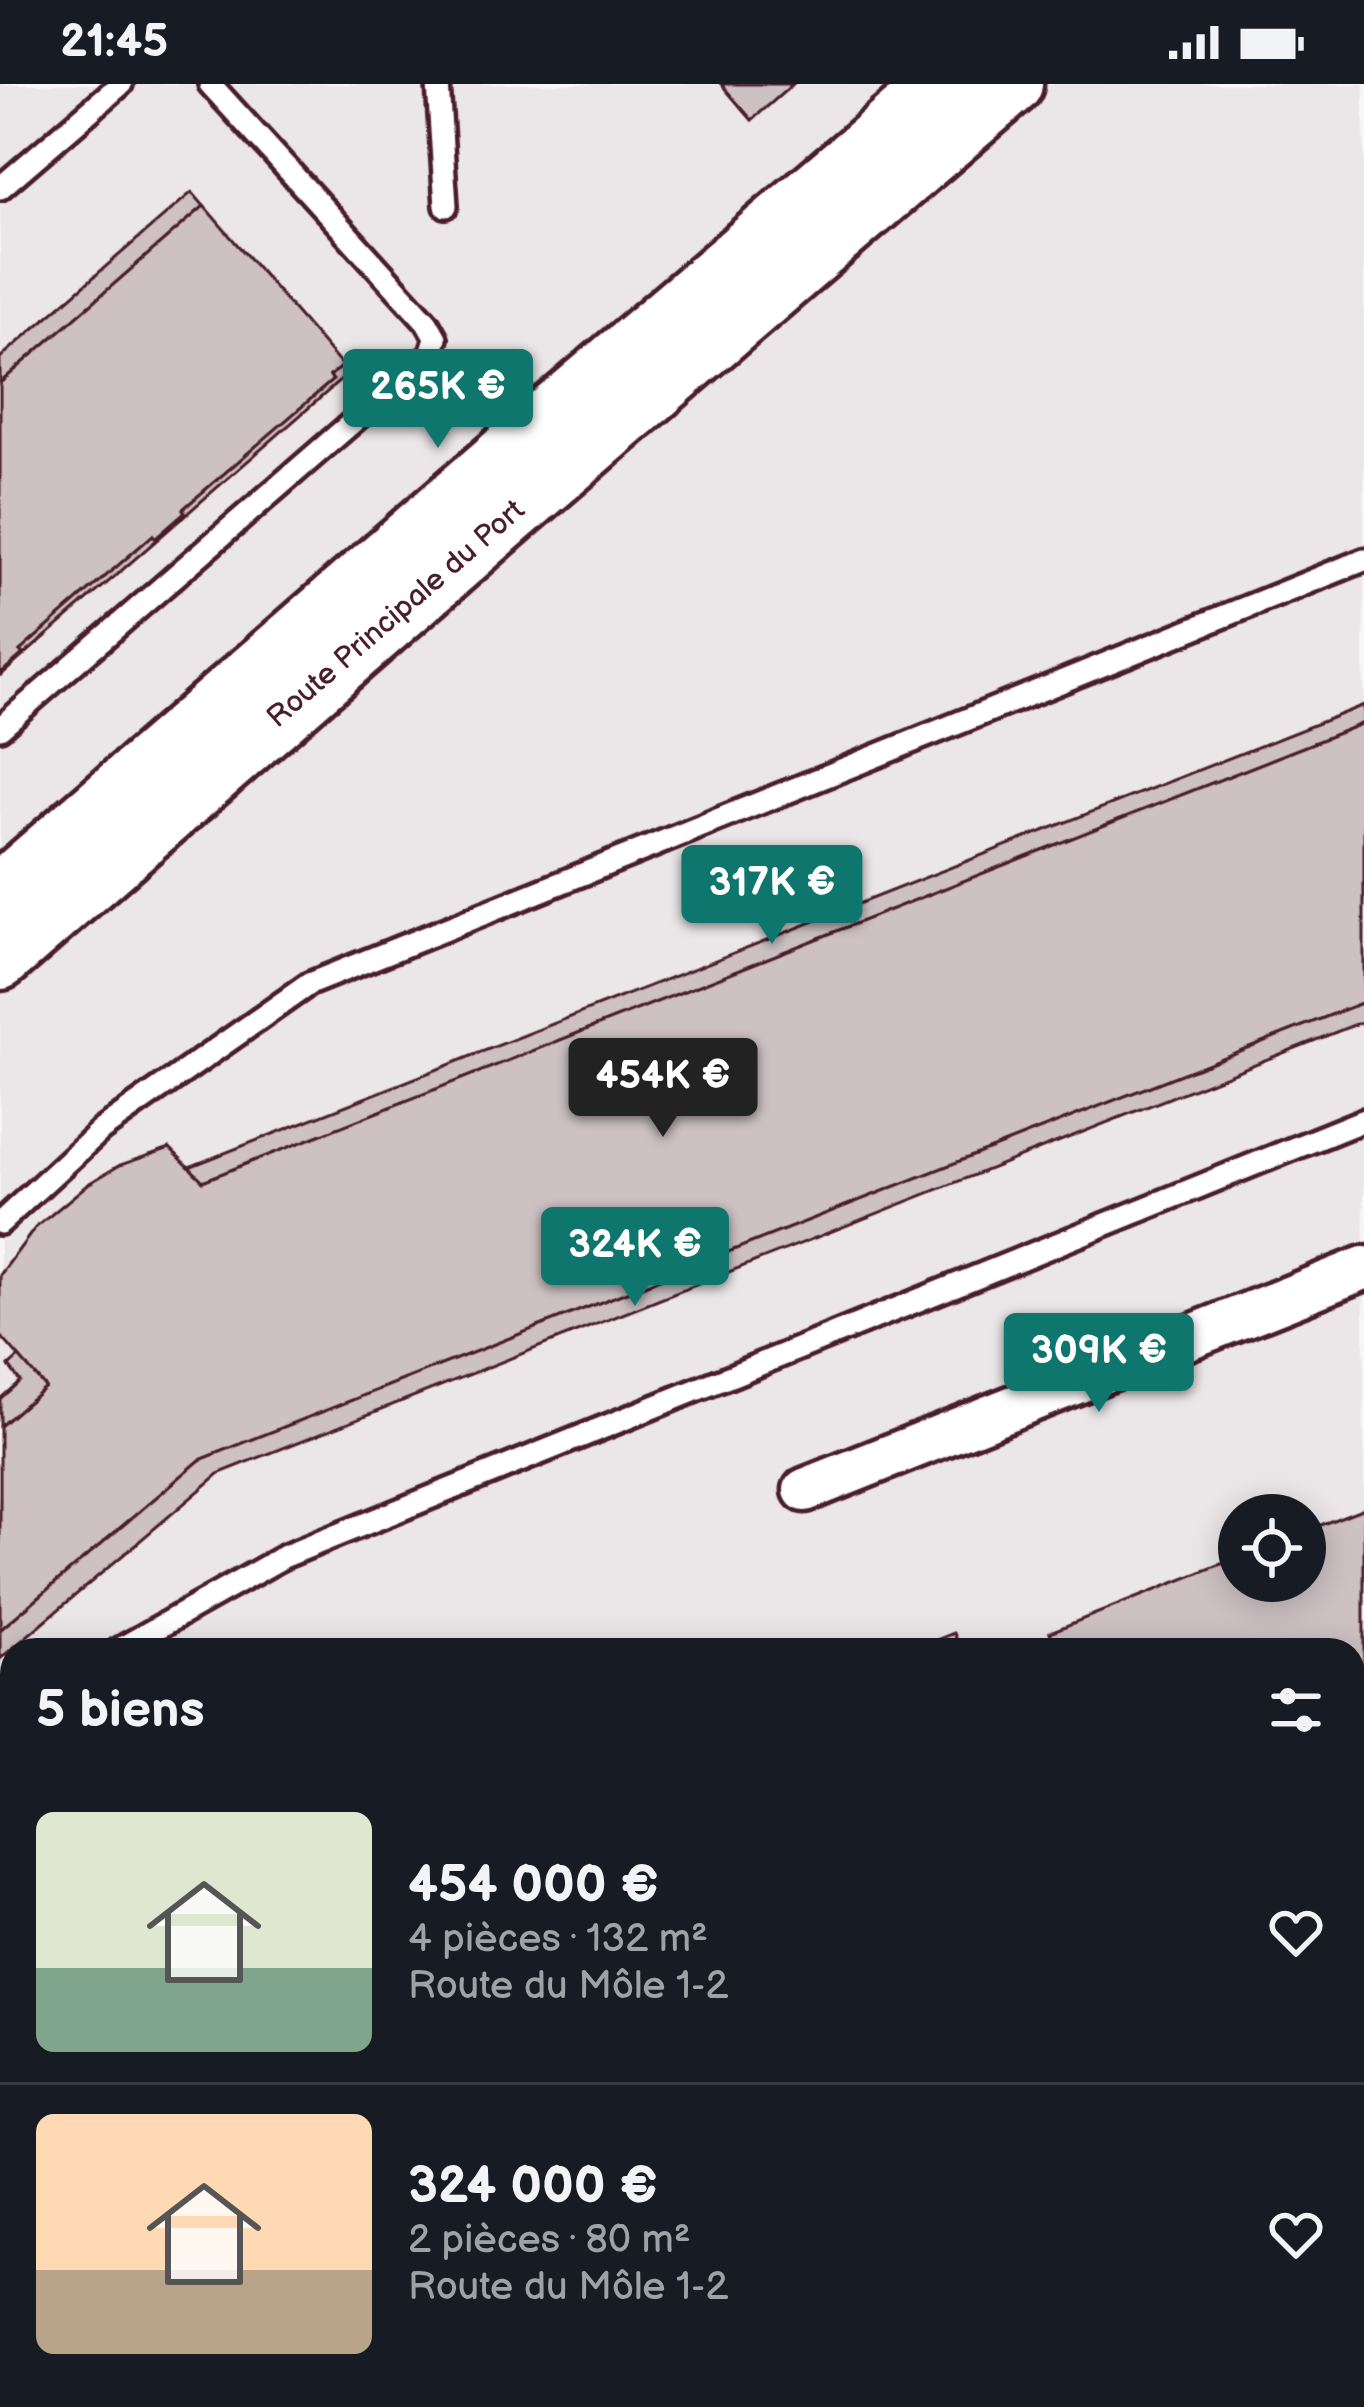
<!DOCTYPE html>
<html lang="fr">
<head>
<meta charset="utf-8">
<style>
  :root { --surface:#171b24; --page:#242831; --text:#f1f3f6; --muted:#9ea1a6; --line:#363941; --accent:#0f766e }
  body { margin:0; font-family:"Balsamiq Sans",sans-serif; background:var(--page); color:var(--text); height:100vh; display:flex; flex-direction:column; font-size:45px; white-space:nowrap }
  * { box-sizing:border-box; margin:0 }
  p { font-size:39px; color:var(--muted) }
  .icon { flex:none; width:66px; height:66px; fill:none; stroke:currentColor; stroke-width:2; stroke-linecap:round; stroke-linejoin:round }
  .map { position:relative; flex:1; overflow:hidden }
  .panel { position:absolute; left:0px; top:1554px; width:1365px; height:771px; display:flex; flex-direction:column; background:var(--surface); border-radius:36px 36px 0 0; box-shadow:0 6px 30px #0003 }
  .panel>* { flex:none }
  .controls { position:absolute; left:1218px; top:1410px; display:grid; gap:24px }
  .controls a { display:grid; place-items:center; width:108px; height:108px; border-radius:50%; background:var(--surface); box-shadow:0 6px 30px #0003; font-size:60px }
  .price { position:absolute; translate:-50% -102px; padding:0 27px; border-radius:12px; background:var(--accent); color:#fff; font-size:39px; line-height:78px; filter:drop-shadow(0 3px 6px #0008) }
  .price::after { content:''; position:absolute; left:50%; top:72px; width:36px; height:27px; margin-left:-18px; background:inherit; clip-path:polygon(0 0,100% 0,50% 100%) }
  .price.on { background:#222; color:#fff }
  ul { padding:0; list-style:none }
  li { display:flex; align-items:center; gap:36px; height:300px; padding:0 36px }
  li+li { border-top:3px solid var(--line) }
  li span { display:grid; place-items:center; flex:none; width:336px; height:240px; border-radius:18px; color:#555 }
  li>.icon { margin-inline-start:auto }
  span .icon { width:144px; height:144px; fill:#fffc; stroke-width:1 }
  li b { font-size:51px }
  h2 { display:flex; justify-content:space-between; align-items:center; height:144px; padding:0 36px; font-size:51px }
  .status { display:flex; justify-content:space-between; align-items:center; height:84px; padding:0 60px; background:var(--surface); direction:ltr }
  .status svg { height:33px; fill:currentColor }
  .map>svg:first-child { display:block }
</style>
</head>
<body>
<div class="status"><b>21:45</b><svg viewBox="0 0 49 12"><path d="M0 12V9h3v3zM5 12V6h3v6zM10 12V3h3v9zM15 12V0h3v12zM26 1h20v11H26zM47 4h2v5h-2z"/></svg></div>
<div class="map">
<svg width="1364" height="2323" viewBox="0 0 1364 2323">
  <rect width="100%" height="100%" fill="#f8f6f7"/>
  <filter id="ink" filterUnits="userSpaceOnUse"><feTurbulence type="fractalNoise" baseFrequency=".00833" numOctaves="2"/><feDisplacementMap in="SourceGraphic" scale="24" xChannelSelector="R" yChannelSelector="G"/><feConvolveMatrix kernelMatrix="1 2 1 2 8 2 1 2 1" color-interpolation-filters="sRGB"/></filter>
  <g filter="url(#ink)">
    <path fill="#ebe6e8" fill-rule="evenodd" d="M0,0H1364V2323H0ZM1239,1431H1305V1497H1239ZM12,1566H1353V2313H12Z"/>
    <path fill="#ded6d9" stroke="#947a82" stroke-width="3" d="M492,2313H656L660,2323H495Z"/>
    <g fill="#cdc1c4" stroke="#4a1f2b" stroke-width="3">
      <path d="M721,0H793L752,36Z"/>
      <path d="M192,108L204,122L0,299V274Z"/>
      <path d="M204,122L342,282L330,292L333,296L183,425L185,428L155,454L153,451L20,567L23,570L0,590V299Z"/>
      <path d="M342,282L349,289L0,592L23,570L20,567L153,451L155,454L185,428L183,425L333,296L330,292Z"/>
      <path d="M1364,621V639L203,1097L189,1083Z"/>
      <path d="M1364,639V918L200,1376L0,1546V1342L45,1303L0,1251V1191L35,1144L88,1100L120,1081L170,1064L203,1097Z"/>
      <path d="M1364,918V937L220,1389L0,1575V1546L200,1376Z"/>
      <path d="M19,1273L45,1303L0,1342V1315L20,1297L9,1282Z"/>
      <path d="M1364,1424V1631L1353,1635V1566H1058L1050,1548L1239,1473V1497H1305V1447Z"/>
      <path d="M954,1549L961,1566H912Z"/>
      <path d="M1364,1631V1676L1353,1681V1635Z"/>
      <path d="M12,1866V1892L0,1897V1871Z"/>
      <path d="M12,1892V2063L0,2068V1897Z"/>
      <path d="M12,2063V2198L0,2203V2068Z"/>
      <path d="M670,2313H724V2314L702,2323H674Z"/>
      <path d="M1100,2313H1202L1177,2323H1090L1088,2318Z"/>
    </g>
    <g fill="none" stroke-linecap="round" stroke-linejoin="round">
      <g stroke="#4a1f2b" stroke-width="30">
        <g id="lane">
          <path d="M438,0L446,122"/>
          <path d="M0,104L121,0"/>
          <path d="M0,644L431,270L436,254L427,238L210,0"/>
          <path d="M0,1139L101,1046L309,900L1364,476"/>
          <path d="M118,1566L283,1473L1364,1036"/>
          <path d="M0,1648L12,1639"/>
          <path d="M389,2323L408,2313"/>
          <path d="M967,2323L1007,2313"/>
        </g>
      </g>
      <g stroke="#4a1f2b" stroke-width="51">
        <path id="street" d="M805,1406L1364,1184"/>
      </g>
      <g stroke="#4a1f2b" stroke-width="69">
        <g id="secondary">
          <path d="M0,810L540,342L942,0"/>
          <path d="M0,875L508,432L1012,0"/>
        </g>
      </g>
      <use href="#lane" stroke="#fff" stroke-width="21"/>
      <use href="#street" stroke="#fff" stroke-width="42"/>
      <use href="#secondary" stroke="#fff" stroke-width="60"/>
    </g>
  </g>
  <g text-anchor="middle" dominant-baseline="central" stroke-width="12" stroke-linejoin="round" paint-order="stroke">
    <g font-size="30" fill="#4a1f2b" stroke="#fff">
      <text transform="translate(396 530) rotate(-41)">Route Principale du Port</text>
    </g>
  </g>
</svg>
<div class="controls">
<a><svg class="icon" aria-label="locate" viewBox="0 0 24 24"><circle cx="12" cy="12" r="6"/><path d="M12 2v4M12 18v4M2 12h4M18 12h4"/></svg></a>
</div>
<b class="price" style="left:438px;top:367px">265K €</b>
<b class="price" style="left:772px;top:863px">317K €</b>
<b class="price on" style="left:663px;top:1056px">454K €</b>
<b class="price" style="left:635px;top:1225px">324K €</b>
<b class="price" style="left:1099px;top:1331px">309K €</b>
<section class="panel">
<h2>5 biens<svg class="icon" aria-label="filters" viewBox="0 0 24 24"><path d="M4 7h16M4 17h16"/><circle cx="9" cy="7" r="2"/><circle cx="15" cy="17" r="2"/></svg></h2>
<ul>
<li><span style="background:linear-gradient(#dfe7d0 65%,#7fa58c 0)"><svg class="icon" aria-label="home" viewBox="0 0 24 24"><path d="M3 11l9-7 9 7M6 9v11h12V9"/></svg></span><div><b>454 000 €</b><p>4 pièces · 132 m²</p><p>Route du Môle 1-2</p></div><svg class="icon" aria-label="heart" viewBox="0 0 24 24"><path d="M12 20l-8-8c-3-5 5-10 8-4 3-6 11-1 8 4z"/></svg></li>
<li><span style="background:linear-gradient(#ffd9b3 65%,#b9a48a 0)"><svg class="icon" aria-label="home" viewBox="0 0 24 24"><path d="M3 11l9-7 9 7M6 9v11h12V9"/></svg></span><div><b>324 000 €</b><p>2 pièces · 80 m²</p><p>Route du Môle 1-2</p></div><svg class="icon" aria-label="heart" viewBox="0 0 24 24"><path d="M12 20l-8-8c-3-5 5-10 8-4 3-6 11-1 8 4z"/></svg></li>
</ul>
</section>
</div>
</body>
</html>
